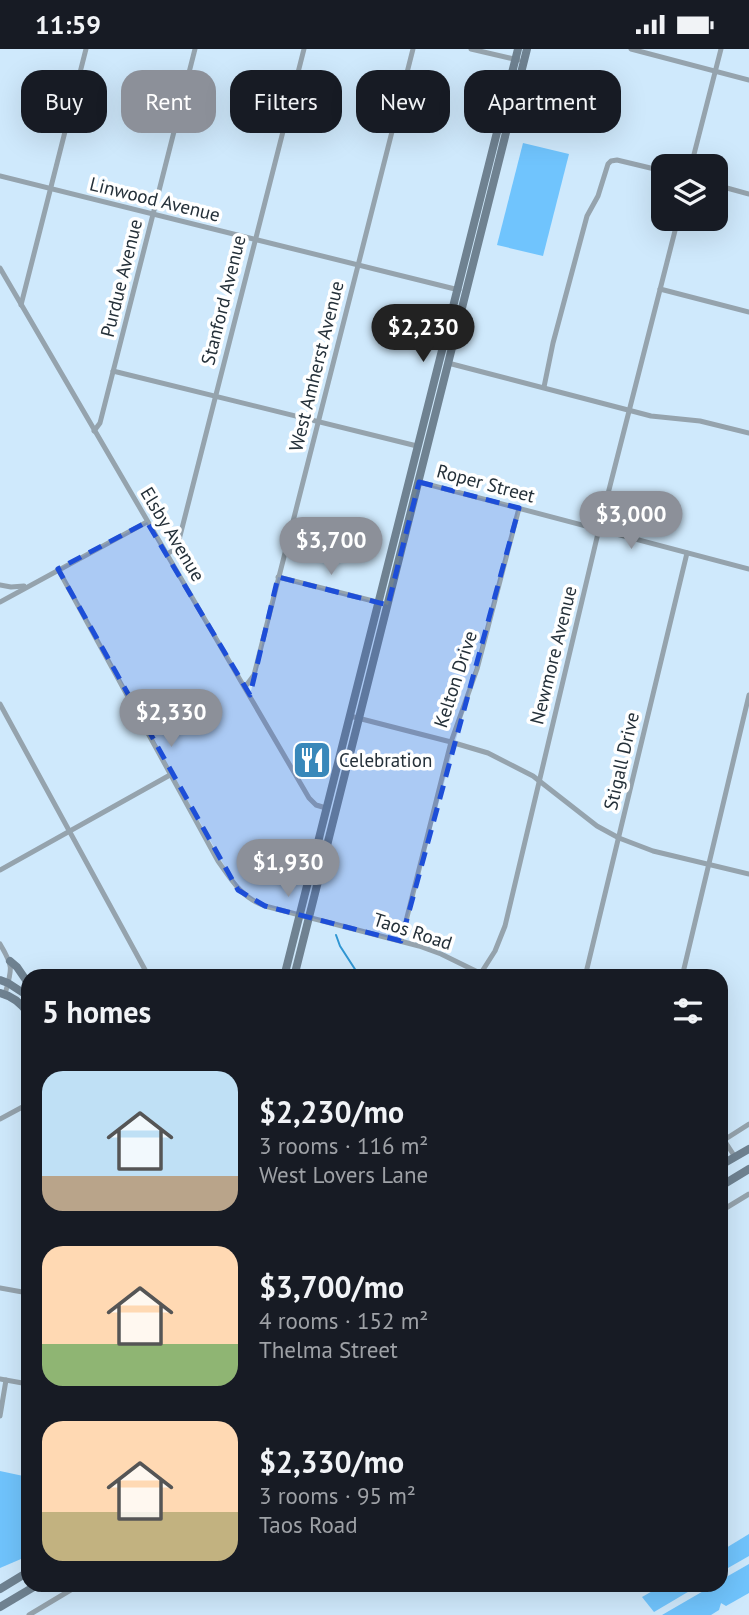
<!DOCTYPE html>
<html lang="en">
<head>
<meta charset="utf-8">
<style>
  :root { --surface:#171b24; --page:#20242c; --text:#f1f3f6; --muted:#9ea1a6; --accent:#8c9099 }
  body { margin:0; font-family:"PT Sans",sans-serif; background:var(--page); color:var(--text); height:100vh; display:flex; flex-direction:column; font-size:26px; white-space:nowrap }
  * { box-sizing:border-box; margin:0 }
  p { font-size:23px; color:var(--muted) }
  .icon { flex:none; width:38px; height:38px; fill:none; stroke:currentColor; stroke-width:2; stroke-linecap:round; stroke-linejoin:round }
  .map { position:relative; flex:1; overflow:hidden }
  .panel { position:absolute; left:21px; top:920px; width:707px; height:623px; display:flex; flex-direction:column; background:var(--surface); border-radius:21px; box-shadow:0 7px 28px #0002 }
  .panel>* { flex:none }
  .guide { position:absolute; left:21px; top:21px; width:707px; height:63px; display:flex; gap:14px }
  .controls { position:absolute; left:651px; top:105px; display:grid; gap:14px }
  .controls a { display:grid; place-items:center; width:77px; height:77px; border-radius:14px; background:var(--surface); box-shadow:0 7px 28px #0002; font-size:35px }
  .price { position:absolute; translate:-50% -60px; padding:0 16px; border-radius:24px; background:var(--accent); color:#fff; font-size:23px; line-height:46px; filter:drop-shadow(0 2px 4px #0008) }
  .price::after { content:''; position:absolute; left:50%; top:42px; width:21px; height:16px; margin-left:-10px; background:inherit; clip-path:polygon(0 0,100% 0,50% 100%) }
  .price.on { background:#222; color:#fff }
  ul { padding:0; list-style:none }
  li { display:flex; align-items:center; gap:21px; height:175px; padding:0 21px }
  li span { display:grid; place-items:center; flex:none; width:196px; height:140px; border-radius:21px; color:#555 }
  li>.icon { margin-inline-start:auto }
  span .icon { width:84px; height:84px; fill:#fffc; stroke-width:1 }
  li b { font-size:30px }
  h2 { display:flex; justify-content:space-between; align-items:center; height:84px; padding:0 21px; font-size:30px }
  .pill { padding:0 24px; border-radius:21px; background:var(--surface); box-shadow:0 7px 28px #0002; font-size:24px; line-height:63px }
  .pill.on { background:var(--accent); color:#fff }
  .status { display:flex; justify-content:space-between; align-items:center; height:49px; padding:0 35px; background:var(--surface); direction:ltr }
  .status svg { height:19px; fill:currentColor }
  .map>svg:first-child { display:block }
</style>
</head>
<body>
<div class="status"><b>11:59</b><svg viewBox="0 0 49 12"><path d="M0 12V9h3v3zM5 12V6h3v6zM10 12V3h3v9zM15 12V0h3v12zM26 1h20v11H26zM47 4h2v5h-2z"/></svg></div>
<div class="map">
<svg width="749" height="1566" viewBox="0 0 749 1566">
  <rect width="100%" height="100%" fill="#cfe9fc"/>
  <g fill="#70c4fd">
    <path d="M523,94L569,105L543,207L497,196Z"/>
    <path d="M0,1422L28,1428V1507L0,1519Z"/>
    <path d="M749,1485V1507L721,1523V1502Z"/>
    <path d="M749,1515V1544L726,1557L721,1554L719,1561L711,1566H662L712,1537L721,1536V1531Z"/>
    <path d="M663,1536H698V1537L654,1563L642,1548Z"/>
  </g>
  <g fill="none" stroke-linecap="round" stroke-linejoin="round">
    <path stroke="#3096d3" stroke-width="2" d="M336,886L340,897L360,928"/>
    <g stroke="#95a3ad" stroke-width="5">
      <path d="M471,0L518,11"/>
      <path d="M631,0L749,31"/>
      <path d="M691,117L721,0"/>
      <path d="M0,127L459,241"/>
      <path d="M716,136L749,145"/>
      <path d="M0,219L309,749L316,756L326,759"/>
      <path d="M660,240L749,263"/>
      <path d="M21,256L86,0"/>
      <path d="M448,314L651,367L700,372L749,384"/>
      <path d="M113,322L417,397"/>
      <path d="M544,338L553,294L587,167L598,147L608,115L611,112L617,111L663,122"/>
      <path d="M94,382L100,374L195,0"/>
      <path d="M419,433L749,520"/>
      <path d="M167,505L175,500L179,491L304,0"/>
      <path d="M58,520L218,812C232,832 242,849 265,857L419,897L441,905L488,928"/>
      <path d="M278,528L381,554"/>
      <path d="M0,536L11,538L24,537"/>
      <path d="M0,553L147,473"/>
      <path d="M245,638L254,626L413,0"/>
      <path d="M0,655L149,928"/>
      <path d="M350,667L451,693L488,704L533,727L597,777L619,789L653,802L749,825"/>
      <path d="M0,821L170,726"/>
      <path d="M401,892L451,693L477,620L519,459"/>
      <path d="M0,895C14,918 12,920 5,945"/>
      <path d="M481,924L495,902L505,877L599,480L678,170"/>
      <path d="M585,928L687,504"/>
      <path d="M682,928L749,646"/>
      <path d="M0,1070L28,1055"/>
      <path d="M735,1108L724,1091L749,1075"/>
      <path d="M721,1162L749,1145"/>
      <path d="M0,1239L28,1244"/>
      <path d="M0,1330L28,1335"/>
      <path d="M0,1367L6,1331"/>
      <path d="M29,1566L79,1536"/>
    </g>
    <g stroke="#6f8291" stroke-width="8">
      <path d="M10,912L17,918L28,934"/>
      <path d="M284,928L518,0"/>
      <path d="M294,928L527,0"/>
      <path d="M0,931L8,934L28,947"/>
      <path d="M0,944C12,947 21,954 28,964"/>
      <path d="M721,1116L749,1100"/>
      <path d="M721,1137L749,1120"/>
      <path d="M0,1540L28,1523"/>
      <path d="M0,1558L37,1536"/>
    </g>
  </g>
  <path fill="#1d4ed8" fill-opacity="0.2" stroke="#1d4ed8" stroke-width="5" stroke-dasharray="14 9" stroke-linejoin="round" d="M419,433L519,459L401,892L265,857L238,841L58,520L147,473L250,646L278,528L388,556Z"/>
  <defs>
    <g id="restaurant-square" transform="scale(2.0125)"><rect x="-9" y="-9" width="18" height="18" rx="4" fill="#3988ba" stroke="#fff"/><path d="M-5-6h1v4h1v-4h1v4h1v-4h1v5L-1.5 .5V6h-2V.5L-5-1ZM5-6V6H3V1.5H1.5Q1.5-4 5-6Z" fill="#fff"/></g>
  </defs>
  <g fill-rule="evenodd">
    <use href="#restaurant-square" x="312" y="711"/>
  </g>
  <g text-anchor="middle" dominant-baseline="central" stroke-width="7" stroke-linejoin="round" paint-order="stroke">
    <g font-size="19" fill="#243039" stroke="#fff">
      <text transform="translate(155 150) rotate(14)">Linwood Avenue</text>
      <text transform="translate(121 229) rotate(-76)">Purdue Avenue</text>
      <text transform="translate(223 251) rotate(-76)">Stanford Avenue</text>
      <text transform="translate(316 317) rotate(-76)">West Amherst Avenue</text>
      <text transform="translate(486 434) rotate(15)">Roper Street</text>
      <text transform="translate(173 485) rotate(59)">Elsby Avenue</text>
      <text transform="translate(553 606) rotate(-76)">Newmore Avenue</text>
      <text transform="translate(455 630) rotate(-72)">Kelton Drive</text>
      <text transform="translate(621 712) rotate(-77)">Stigall Drive</text>
      <text transform="translate(413 882) rotate(18)">Taos Road</text>
    </g>
    <g font-size="19" fill="#243039" stroke="#fff" text-anchor="start">
      <text x="339" y="711">Celebration</text>
    </g>
  </g>
</svg>
<div class="controls">
<a><svg class="icon" aria-label="layers" viewBox="0 0 24 24"><path d="M12 4l9 5-9 5-9-5zM3 14l9 5 9-5"/></svg></a>
</div>
<b class="price on" style="left:423px;top:315px">$2,230</b>
<b class="price" style="left:631px;top:502px">$3,000</b>
<b class="price" style="left:331px;top:528px">$3,700</b>
<b class="price" style="left:171px;top:700px">$2,330</b>
<b class="price" style="left:288px;top:850px">$1,930</b>
<div class="guide">
<a class="pill">Buy</a>
<a class="pill on">Rent</a>
<a class="pill">Filters</a>
<a class="pill">New</a>
<a class="pill">Apartment</a>
</div>
<section class="panel">
<h2>5 homes<svg class="icon" aria-label="filters" viewBox="0 0 24 24"><path d="M4 7h16M4 17h16"/><circle cx="9" cy="7" r="2"/><circle cx="15" cy="17" r="2"/></svg></h2>
<ul>
<li><span style="background:linear-gradient(#bfe0f5 75%,#b9a48a 0)"><svg class="icon" aria-label="home" viewBox="0 0 24 24"><path d="M3 11l9-7 9 7M6 9v11h12V9"/></svg></span><div><b>$2,230/mo</b><p>3 rooms · 116 m²</p><p>West Lovers Lane</p></div></li>
<li><span style="background:linear-gradient(#ffd9b3 70%,#8fb573 0)"><svg class="icon" aria-label="home" viewBox="0 0 24 24"><path d="M3 11l9-7 9 7M6 9v11h12V9"/></svg></span><div><b>$3,700/mo</b><p>4 rooms · 152 m²</p><p>Thelma Street</p></div></li>
<li><span style="background:linear-gradient(#ffd9b3 65%,#c2b280 0)"><svg class="icon" aria-label="home" viewBox="0 0 24 24"><path d="M3 11l9-7 9 7M6 9v11h12V9"/></svg></span><div><b>$2,330/mo</b><p>3 rooms · 95 m²</p><p>Taos Road</p></div></li>
</ul>
</section>
</div>
</body>
</html>
